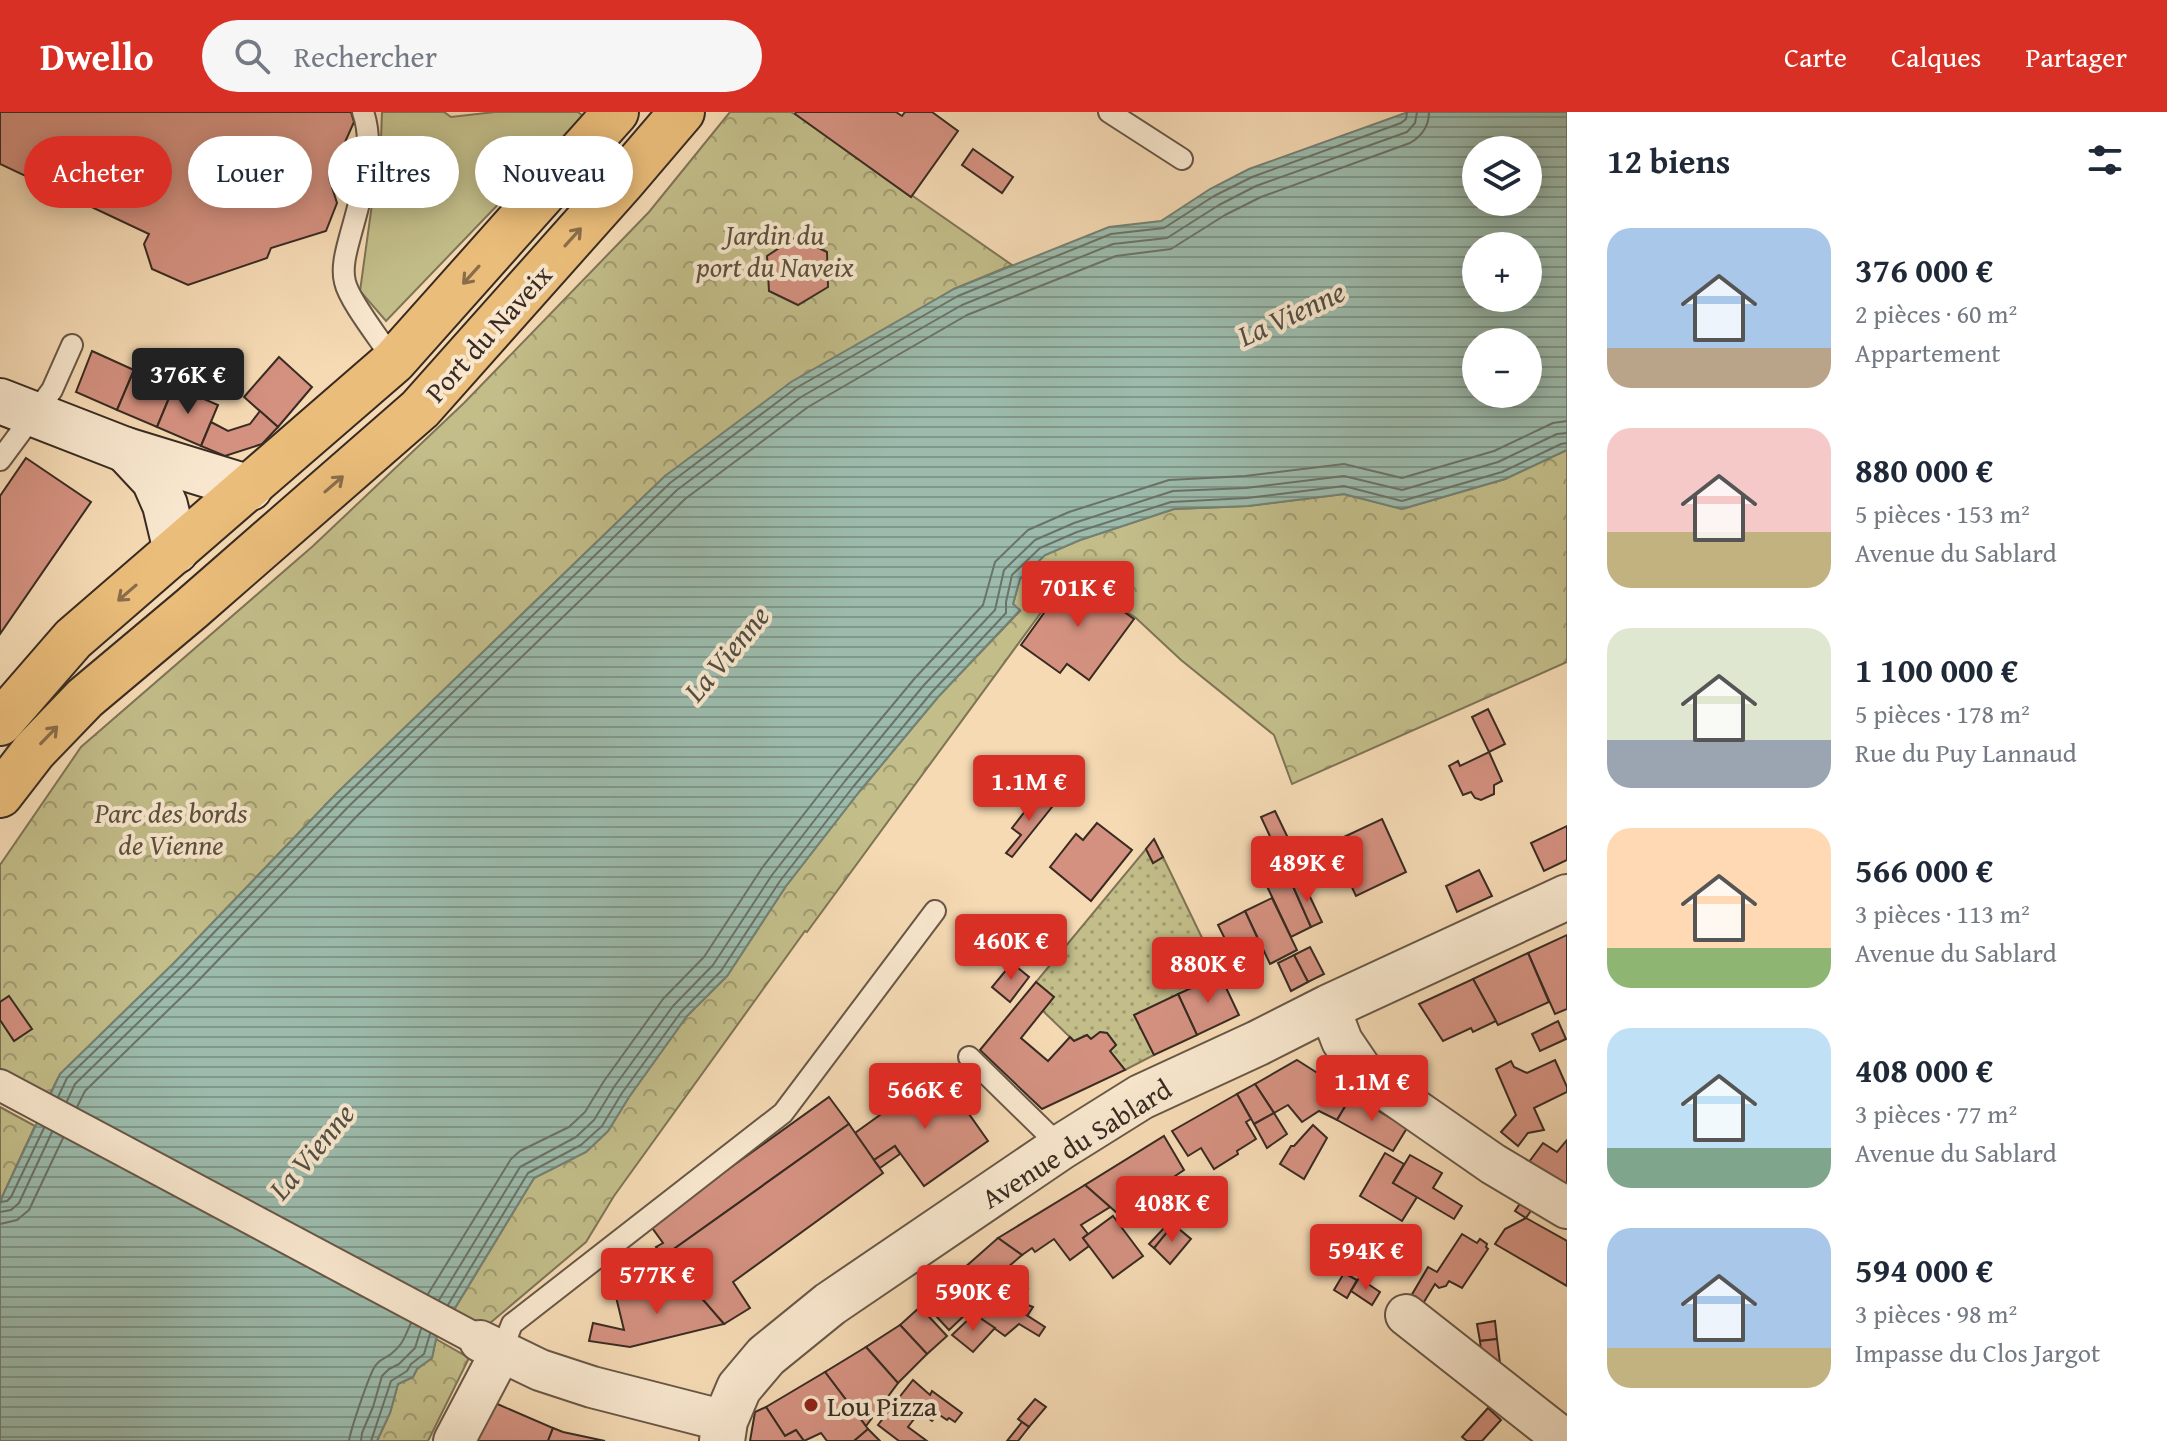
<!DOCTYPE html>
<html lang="fr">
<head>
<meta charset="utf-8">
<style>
  :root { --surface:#fff; --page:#f6f6f7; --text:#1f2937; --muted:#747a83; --accent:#d93025 }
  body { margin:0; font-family:"Gentium Book Plus",serif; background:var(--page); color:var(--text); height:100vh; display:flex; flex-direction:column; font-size:30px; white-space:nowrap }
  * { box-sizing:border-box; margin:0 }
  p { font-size:26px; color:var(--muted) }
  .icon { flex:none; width:44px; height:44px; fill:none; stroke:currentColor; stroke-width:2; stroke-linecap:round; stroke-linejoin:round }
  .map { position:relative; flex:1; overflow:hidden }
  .side { display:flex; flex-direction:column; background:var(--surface); width:600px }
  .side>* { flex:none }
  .top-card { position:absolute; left:24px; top:24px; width:760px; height:72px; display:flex; gap:16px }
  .controls { position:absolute; left:1462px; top:24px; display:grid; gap:16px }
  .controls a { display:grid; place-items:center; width:80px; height:80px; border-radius:50%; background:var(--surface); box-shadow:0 4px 20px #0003; font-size:40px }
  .price { position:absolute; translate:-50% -68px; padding:0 18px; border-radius:8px; background:var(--accent); color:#fff; font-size:26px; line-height:52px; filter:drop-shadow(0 2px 4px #0008) }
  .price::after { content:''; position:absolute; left:50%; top:48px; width:24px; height:18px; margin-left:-12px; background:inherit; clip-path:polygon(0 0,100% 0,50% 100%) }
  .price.selected { background:#222; color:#fff }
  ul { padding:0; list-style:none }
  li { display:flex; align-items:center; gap:24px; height:200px; padding:0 40px }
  li span { display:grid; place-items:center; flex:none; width:224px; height:160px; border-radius:24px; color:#555 }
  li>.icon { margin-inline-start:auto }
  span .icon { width:96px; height:96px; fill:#fffc; stroke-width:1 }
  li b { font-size:34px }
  h2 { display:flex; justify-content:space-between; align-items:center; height:96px; padding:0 40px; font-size:34px }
  .chip { padding:0 28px; border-radius:36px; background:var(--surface); box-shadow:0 4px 20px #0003; font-size:28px; line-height:72px }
  .chip.selected { background:var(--accent); color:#fff }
  header { display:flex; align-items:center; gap:48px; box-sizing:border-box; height:112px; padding:0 40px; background:var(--accent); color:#fff }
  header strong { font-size:38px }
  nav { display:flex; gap:44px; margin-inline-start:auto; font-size:28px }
  .search { width:560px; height:72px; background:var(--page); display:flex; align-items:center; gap:20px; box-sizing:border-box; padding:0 28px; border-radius:44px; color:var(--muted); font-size:30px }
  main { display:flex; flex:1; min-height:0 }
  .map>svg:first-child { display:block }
</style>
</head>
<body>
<header>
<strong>Dwello</strong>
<div class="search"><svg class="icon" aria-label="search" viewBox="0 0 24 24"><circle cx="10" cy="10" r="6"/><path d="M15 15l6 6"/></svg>Rechercher</div>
<nav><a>Carte</a><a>Calques</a><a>Partager</a></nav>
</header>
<main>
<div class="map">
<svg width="1567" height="1329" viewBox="0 0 1567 1329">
  <defs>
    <pattern id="forest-crowns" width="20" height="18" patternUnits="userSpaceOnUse" patternTransform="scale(2)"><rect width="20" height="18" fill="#c2bd89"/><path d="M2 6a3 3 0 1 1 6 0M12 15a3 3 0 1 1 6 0" fill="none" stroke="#9f9a70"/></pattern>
    <pattern id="garden-dots" width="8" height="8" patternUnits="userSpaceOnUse" patternTransform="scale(2)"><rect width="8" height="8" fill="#c2bd89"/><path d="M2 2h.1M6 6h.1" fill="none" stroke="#9f9a70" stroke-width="1.8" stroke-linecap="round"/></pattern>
    <pattern id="water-rules" width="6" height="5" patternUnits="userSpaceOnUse" patternTransform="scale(2)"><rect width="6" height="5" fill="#9cbbac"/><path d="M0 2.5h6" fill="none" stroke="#80988c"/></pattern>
  </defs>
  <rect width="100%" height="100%" fill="#f5dab4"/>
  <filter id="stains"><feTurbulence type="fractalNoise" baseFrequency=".0025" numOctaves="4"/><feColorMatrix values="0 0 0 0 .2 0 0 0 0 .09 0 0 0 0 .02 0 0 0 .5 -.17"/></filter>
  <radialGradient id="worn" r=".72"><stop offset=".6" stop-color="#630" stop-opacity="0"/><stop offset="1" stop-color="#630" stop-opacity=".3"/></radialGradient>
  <path fill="#c2bd89" stroke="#7e7456" stroke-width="2" d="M382,0H444L451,5L495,0H578L583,4L386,209L360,179L381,27Z"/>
  <g fill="url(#forest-crowns)" stroke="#7e7456" stroke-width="2">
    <path d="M730,0H791L795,2L1012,153L954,177L665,364L336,682L174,851L60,962L50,982L0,958V753L81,635L313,434L464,291L649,100Z"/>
    <path d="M1567,338V550L1292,672L1274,623L1181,548L1136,506L1070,461L807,820L805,819L614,1084L586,1130L483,1217L454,1198L534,1066L586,1040L608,1019L629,985L687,904L727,864L786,774L859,680L938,585L1020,499L1013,492L1020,466L1045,443L1080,428L1174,397L1248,394L1344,382L1402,397L1505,367Z"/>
    <path d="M0,995L35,1014L2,1085L0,1093Z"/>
    <path d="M436,1227L469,1246L428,1329H377L390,1301L398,1272L413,1265L417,1257L432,1246Z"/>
  </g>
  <path fill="url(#garden-dots)" stroke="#7e7456" stroke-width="2" d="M1146,737L1153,751L1163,745L1220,863L1135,903L1154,943L1125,958L1110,939L1116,933L1107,921L1100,920L1091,927L1087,923L1074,929L1043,899L1036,870Z"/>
  <path fill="url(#water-rules)" stroke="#748175" stroke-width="2" fill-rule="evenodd" d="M1408,0H1567V338L1505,367L1402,397L1344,382L1248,394L1174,397L1080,428L1045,443L1020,467L1013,492L1020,498L938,585L859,680L786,774L727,864L687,904L629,985L608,1019L586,1040L534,1066L436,1227L432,1246L417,1257L413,1265L398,1272L390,1301L377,1329H0V1093L2,1085L60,962L174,851L336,682L665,364L791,270L954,177L1109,115L1161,109L1210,77L1249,57ZM1476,38H1528V90H1476ZM1476,134H1528V186H1476ZM1476,230H1528V282H1476Z"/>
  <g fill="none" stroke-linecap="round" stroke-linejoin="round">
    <g stroke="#6a7367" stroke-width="2">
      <path d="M58,985L67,966L179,857L342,687L670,371L796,276L958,184L1111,122L1164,116L1214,84L1252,65L1401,11L1406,7L1407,0"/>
      <path d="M67,989L75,972L186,864L349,694L677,378L801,285L962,193L1113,132L1167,126L1219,93L1256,74L1407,20L1415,11L1417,0"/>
      <path d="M77,995L85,979L195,872L358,703L685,387L808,295L967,203L1116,144L1171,137L1225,103L1261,85L1410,31C1422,24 1429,15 1429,0"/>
      <path d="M0,1090L7,1089L11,1085L44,1016"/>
      <path d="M0,1100L11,1098L19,1091L52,1020"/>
      <path d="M0,1112L17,1108L29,1098L63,1026"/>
      <path d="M428,1182L511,1047L520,1039L569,1015L585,1000L604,969L663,887L704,845L762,756L836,661L915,566L983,493L995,450L1028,418L1069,400L1169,368L1245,364L1344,352L1402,366L1494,339L1553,311L1567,309"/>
      <path d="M439,1188L520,1055L576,1025L594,1008L614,975L673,894L713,853L772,763L845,669L924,573L995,498L1004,458L1035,428L1074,411L1173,379L1246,376L1344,364L1402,378L1498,350L1557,322L1567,321"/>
      <path d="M448,1193L528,1061L581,1033L602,1014L622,981L681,900L721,859L780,769L853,675L932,580L1006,501V490L1012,463L1040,436L1077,420L1171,390L1247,386L1344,374L1402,389L1502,360L1561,332L1567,331"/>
      <path d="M349,1329C350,1320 370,1259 376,1253C380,1247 386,1246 391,1242C404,1231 404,1226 411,1211"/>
      <path d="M361,1329L362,1321L373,1295L382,1264L389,1257L399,1252L415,1236L421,1217"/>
      <path d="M371,1329L391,1269L407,1259L411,1252L424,1242L430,1222"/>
    </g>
  </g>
  <g fill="#d49180" stroke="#392b22" stroke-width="2">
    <path d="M0,0H351L354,10L329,66L337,91L326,119L271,136L267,146L188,173L152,157L144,132L149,122L0,52Z"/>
    <path d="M796,0H896L902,4L905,0H932L958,19L911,85L795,2Z"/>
    <path d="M973,37L1013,65L1002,81L962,53Z"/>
    <path d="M796,125L827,140L828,175L798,193L769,179L767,144Z"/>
    <path d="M92,239L134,258L117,298L76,280Z"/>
    <path d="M279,245L312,275L278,315L244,285Z"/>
    <path d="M134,258L174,274L157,315L117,298Z"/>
    <path d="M174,274L218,293L201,334L157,315Z"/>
    <path d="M260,299L278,315L262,332L225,344L201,334L211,310L228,319L250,312Z"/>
    <path d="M26,346L91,390L0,522V384Z"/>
    <path d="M1072,462L1134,507L1089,568L1067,552L1060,561L1021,533Z"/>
    <path d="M1488,597L1505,632L1489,640L1472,605Z"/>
    <path d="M1489,640L1502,669L1494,673V682L1481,688L1475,686L1471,680L1463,683L1449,654L1458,649L1460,654Z"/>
    <path d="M1037,684L1052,695L1012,745L1006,741L1021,723L1012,716Z"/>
    <path d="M1275,699L1288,726L1274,733L1261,705Z"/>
    <path d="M1382,707L1406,760L1356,784L1331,731Z"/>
    <path d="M1097,711L1132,738L1091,789L1050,755L1076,722L1083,728Z"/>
    <path d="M1567,714V748L1544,759L1531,731Z"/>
    <path d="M1154,727L1163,745L1153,751L1146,737Z"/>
    <path d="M1479,758L1492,784L1457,800L1446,774Z"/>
    <path d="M1278,761L1285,775L1292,772L1311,815L1291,825L1264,768Z"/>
    <path d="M1302,768L1322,810L1311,815L1292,772Z"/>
    <path d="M1272,786L1297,838L1270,852L1245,799Z"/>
    <path d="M1245,799L1263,838L1237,851L1218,813Z"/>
    <path d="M1567,823V897L1555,902L1528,841Z"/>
    <path d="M1310,835L1324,862L1308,870L1294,843Z"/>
    <path d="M1528,841L1549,890L1498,913L1473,867Z"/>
    <path d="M1294,843L1308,870L1291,879L1278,851Z"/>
    <path d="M1012,851L1029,865L1010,890L992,875Z"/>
    <path d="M1220,863L1239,903L1197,923L1178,882Z"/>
    <path d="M1473,867L1496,909L1473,920L1471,916L1443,929L1419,892Z"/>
    <path d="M1036,870L1054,885L1021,926L1048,949L1070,925L1074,929L1087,923L1091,927L1100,920L1107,921L1116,933L1110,939L1125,958L1042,997L980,938Z"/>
    <path d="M1178,882L1197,923L1154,943L1134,903Z"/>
    <path d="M9,884L32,917L14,929L0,908V890Z"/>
    <path d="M1558,909L1566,927L1540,939L1532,922Z"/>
    <path d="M1297,948L1352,983L1337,1008L1319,999L1302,1010L1288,993L1274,1001L1255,972Z"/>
    <path d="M1555,948L1567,975V980L1534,996L1544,1018L1528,1021L1518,1034L1501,1020L1516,1003L1496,957L1511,949L1514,955L1527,961Z"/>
    <path d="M934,964L957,985L988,1029L924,1074L895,1034L874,1048L855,1021Z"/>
    <path d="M1255,972L1274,1001L1254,1012L1237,982Z"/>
    <path d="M1237,982L1251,1007L1246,1010L1256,1027L1237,1039L1238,1042L1214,1057L1201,1036L1188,1044L1172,1019Z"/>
    <path d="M1352,983L1407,1016L1393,1039L1337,1008Z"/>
    <path d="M829,985L849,1012L664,1144L656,1135L663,1131L650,1113Z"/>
    <path d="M1274,1001L1287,1022L1267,1036L1254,1012Z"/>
    <path d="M849,1012L883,1061L733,1170L750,1196L724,1212L664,1144Z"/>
    <path d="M1313,1013L1327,1026L1304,1067L1280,1052L1291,1034H1294Z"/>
    <path d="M1164,1024L1184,1058L1159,1075L1165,1086L1153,1094L1147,1083L1117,1101L1085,1073Z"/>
    <path d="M1567,1028V1078L1529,1050L1543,1031L1557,1040Z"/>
    <path d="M895,1034L900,1042L880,1056L874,1048Z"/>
    <path d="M1385,1041L1404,1052L1393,1071L1417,1085L1402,1109L1360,1084Z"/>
    <path d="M1410,1043L1442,1061L1433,1076L1462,1094L1454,1107L1393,1071Z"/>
    <path d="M1085,1073L1110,1095L1081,1113L1088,1122L1083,1126L1089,1134L1070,1148L1054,1127L1035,1140L1032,1136L1022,1143L998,1126Z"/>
    <path d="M1523,1087L1534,1094L1526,1106L1515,1099Z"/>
    <path d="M1113,1104L1143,1144L1113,1166L1083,1126Z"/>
    <path d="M1526,1106L1567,1129V1174L1495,1132L1505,1117Z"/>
    <path d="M1173,1112L1191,1127L1170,1152L1154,1136Z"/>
    <path d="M1164,1116L1168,1119L1154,1136L1149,1132Z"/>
    <path d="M1462,1122L1477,1131L1480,1127L1487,1132L1486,1135L1488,1137L1462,1176L1449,1169L1446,1174L1439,1176L1435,1172L1419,1198L1407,1191L1428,1155L1437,1160Z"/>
    <path d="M998,1126L1022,1143L985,1175L963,1157Z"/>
    <path d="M963,1157L989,1180L968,1200L943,1175Z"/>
    <path d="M1002,1160L1028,1177L1018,1189L1033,1195L1027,1204L985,1175Z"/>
    <path d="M1344,1161L1357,1168L1347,1186L1334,1178Z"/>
    <path d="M1359,1166L1380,1180L1372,1193L1351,1179Z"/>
    <path d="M685,1167L724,1212L630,1235L589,1229L593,1211L624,1218L616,1185Z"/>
    <path d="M943,1175L968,1200L949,1218L924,1191Z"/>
    <path d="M997,1184L1045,1215L1039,1224L1019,1212L1005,1224L980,1206Z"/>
    <path d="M920,1195L947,1224L927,1242L900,1213Z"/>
    <path d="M974,1202L995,1216L973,1240L952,1223Z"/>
    <path d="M1495,1209L1497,1227L1480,1229L1477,1212Z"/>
    <path d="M900,1213L927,1242L898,1271L866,1235Z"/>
    <path d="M1497,1227L1500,1251L1483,1254L1480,1229Z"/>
    <path d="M866,1235L898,1271L866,1314L825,1260Z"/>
    <path d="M825,1260L868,1317L854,1329H827L821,1321L804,1329L796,1318L785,1324L766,1295Z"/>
    <path d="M913,1268L930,1283L932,1279L962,1301L955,1310L949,1306L947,1308L938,1302L932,1309L919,1300L914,1307L894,1292Z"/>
    <path d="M1035,1287L1046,1295L1029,1315L1018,1307Z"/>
    <path d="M495,1291L553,1316L548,1329H477Z"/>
    <path d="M894,1292L914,1307L908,1315L927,1329H899L878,1313Z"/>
    <path d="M766,1295L785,1324L796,1318L804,1329H750L755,1300Z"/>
    <path d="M1488,1296L1501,1308L1482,1329H1467L1462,1325Z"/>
    <path d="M1022,1310L1029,1315L1018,1329H1007Z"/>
    <path d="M553,1316L563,1320L605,1329H548Z"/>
    <path d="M868,1317L880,1329H854Z"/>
  </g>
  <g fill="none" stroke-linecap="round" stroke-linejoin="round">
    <g stroke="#685746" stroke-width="24">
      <g id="service">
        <path d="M363,0C376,36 361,85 351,121C347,136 341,155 345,170C349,189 382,230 394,249"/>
        <path d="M1109,0L1182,47"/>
        <path d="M0,348L52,278L72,233"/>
        <path d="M969,945L1061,1035"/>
        <path d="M501,1240L512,1212L783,1001L935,799"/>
      </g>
    </g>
    <g stroke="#685746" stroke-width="34">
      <path id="pedestrian" d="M0,973L480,1229"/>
    </g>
    <g stroke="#685746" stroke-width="44">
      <g id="minor">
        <path d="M1329,895L1342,929L1365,963L1493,1052L1567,1096"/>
        <path d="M1406,1203L1566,1329"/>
        <path d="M480,1229L540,1258L592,1275L725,1309"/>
        <path d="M454,1329L501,1240"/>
      </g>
    </g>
    <g stroke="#685746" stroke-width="48">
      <path id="tertiary" d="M722,1329L725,1309L739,1276L766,1244L830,1192L1061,1035L1141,985L1258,931L1329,895L1567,785"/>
    </g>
    <g stroke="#392b22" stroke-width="48">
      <g id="secondary">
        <path d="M0,289L126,338L250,376"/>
        <path d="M126,338L154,368L165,393L176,439"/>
      </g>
    </g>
    <g stroke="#392b22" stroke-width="48">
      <g id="primary">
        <path d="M0,611L73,527L394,249L616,0"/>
        <path d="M0,683L34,639L85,586L191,497L420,297L623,69L682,0"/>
      </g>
    </g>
    <use href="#service" stroke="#f8e7ce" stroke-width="20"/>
    <use href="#pedestrian" stroke="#f8e7ce" stroke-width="30"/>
    <use href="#minor" stroke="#f8e7ce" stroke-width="40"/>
    <use href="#tertiary" stroke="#f8e7ce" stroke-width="44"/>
    <use href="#secondary" stroke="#f8e7ce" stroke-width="44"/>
    <use href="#primary" stroke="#eabd7a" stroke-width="44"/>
  </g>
  <defs><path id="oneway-shaft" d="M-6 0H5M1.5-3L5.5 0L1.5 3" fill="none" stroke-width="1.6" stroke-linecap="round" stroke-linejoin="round" transform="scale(2)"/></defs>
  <g stroke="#896d4a">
    <use href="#oneway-shaft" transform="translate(573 125) rotate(-48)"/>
    <use href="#oneway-shaft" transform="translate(471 163) rotate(132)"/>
    <use href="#oneway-shaft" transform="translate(334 372) rotate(-41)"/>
    <use href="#oneway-shaft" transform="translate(127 481) rotate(139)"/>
    <use href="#oneway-shaft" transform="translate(49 623) rotate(-46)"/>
  </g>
  <circle fill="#8f2418" stroke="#f8e7ce" stroke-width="3" cx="811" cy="1293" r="8"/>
  <g text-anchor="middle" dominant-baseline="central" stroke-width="8" stroke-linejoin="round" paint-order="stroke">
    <g font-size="28" font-style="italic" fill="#5b503c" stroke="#f8e7ce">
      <text x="775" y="122">Jardin du<tspan x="775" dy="32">port du Naveix</tspan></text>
      <text x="171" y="700">Parc des bords<tspan x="171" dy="32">de Vienne</tspan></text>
    </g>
    <g font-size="28" fill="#392b22" stroke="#f8e7ce">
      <text transform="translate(488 221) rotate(-48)">Port du Naveix</text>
      <text transform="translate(1076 1031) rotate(-32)">Avenue du Sablard</text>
    </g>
    <g font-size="28" fill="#392b22" stroke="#f8e7ce" text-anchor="start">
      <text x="827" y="1293">Lou Pizza</text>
    </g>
    <g font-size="30" font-style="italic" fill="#524f44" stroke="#f8e7ce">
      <text transform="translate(1291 201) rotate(-25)">La Vienne</text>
      <text transform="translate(726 541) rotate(-50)">La Vienne</text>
      <text transform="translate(311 1039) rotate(-50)">La Vienne</text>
    </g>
  </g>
  <rect width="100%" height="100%" filter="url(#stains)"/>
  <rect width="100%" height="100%" fill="url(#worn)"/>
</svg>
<div class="controls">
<a><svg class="icon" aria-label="layers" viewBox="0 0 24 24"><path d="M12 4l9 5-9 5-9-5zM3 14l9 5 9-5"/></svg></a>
<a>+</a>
<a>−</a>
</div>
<b class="price selected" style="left:188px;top:304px">376K €</b>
<b class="price" style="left:1078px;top:517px">701K €</b>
<b class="price" style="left:1029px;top:711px">1.1M €</b>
<b class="price" style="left:1307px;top:792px">489K €</b>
<b class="price" style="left:1011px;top:870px">460K €</b>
<b class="price" style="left:1208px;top:893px">880K €</b>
<b class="price" style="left:1372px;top:1011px">1.1M €</b>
<b class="price" style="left:925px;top:1019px">566K €</b>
<b class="price" style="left:1172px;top:1132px">408K €</b>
<b class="price" style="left:1366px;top:1180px">594K €</b>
<b class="price" style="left:657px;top:1204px">577K €</b>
<b class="price" style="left:973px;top:1221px">590K €</b>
<div class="top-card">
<a class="chip selected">Acheter</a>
<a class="chip">Louer</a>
<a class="chip">Filtres</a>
<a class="chip">Nouveau</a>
</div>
</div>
<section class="side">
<h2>12 biens<svg class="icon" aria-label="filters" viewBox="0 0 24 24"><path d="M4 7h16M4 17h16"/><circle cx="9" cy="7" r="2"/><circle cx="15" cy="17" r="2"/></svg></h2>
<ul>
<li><span style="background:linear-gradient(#a9c7e8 75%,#b9a48a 0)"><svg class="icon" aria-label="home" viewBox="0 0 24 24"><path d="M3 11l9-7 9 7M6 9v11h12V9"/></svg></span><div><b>376 000 €</b><p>2 pièces · 60 m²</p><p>Appartement</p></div></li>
<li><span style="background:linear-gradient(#f6c9c9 65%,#c2b280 0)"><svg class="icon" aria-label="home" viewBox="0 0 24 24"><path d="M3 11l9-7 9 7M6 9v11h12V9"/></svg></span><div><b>880 000 €</b><p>5 pièces · 153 m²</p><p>Avenue du Sablard</p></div></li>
<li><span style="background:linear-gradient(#dfe7d0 70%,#9aa5b1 0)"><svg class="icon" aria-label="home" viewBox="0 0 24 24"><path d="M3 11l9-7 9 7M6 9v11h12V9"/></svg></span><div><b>1 100 000 €</b><p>5 pièces · 178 m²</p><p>Rue du Puy Lannaud</p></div></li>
<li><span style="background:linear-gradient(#ffd9b3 75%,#8fb573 0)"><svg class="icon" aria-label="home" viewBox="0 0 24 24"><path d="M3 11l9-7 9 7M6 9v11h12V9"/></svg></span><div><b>566 000 €</b><p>3 pièces · 113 m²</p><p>Avenue du Sablard</p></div></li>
<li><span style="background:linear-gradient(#bfe0f5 75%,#7fa58c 0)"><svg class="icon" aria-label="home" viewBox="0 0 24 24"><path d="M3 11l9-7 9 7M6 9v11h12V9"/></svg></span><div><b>408 000 €</b><p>3 pièces · 77 m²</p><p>Avenue du Sablard</p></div></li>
<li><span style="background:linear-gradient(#a9c7e8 75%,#c2b280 0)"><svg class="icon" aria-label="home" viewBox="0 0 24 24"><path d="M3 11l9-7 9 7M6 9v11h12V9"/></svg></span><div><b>594 000 €</b><p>3 pièces · 98 m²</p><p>Impasse du Clos Jargot</p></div></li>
</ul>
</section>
</main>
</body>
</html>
